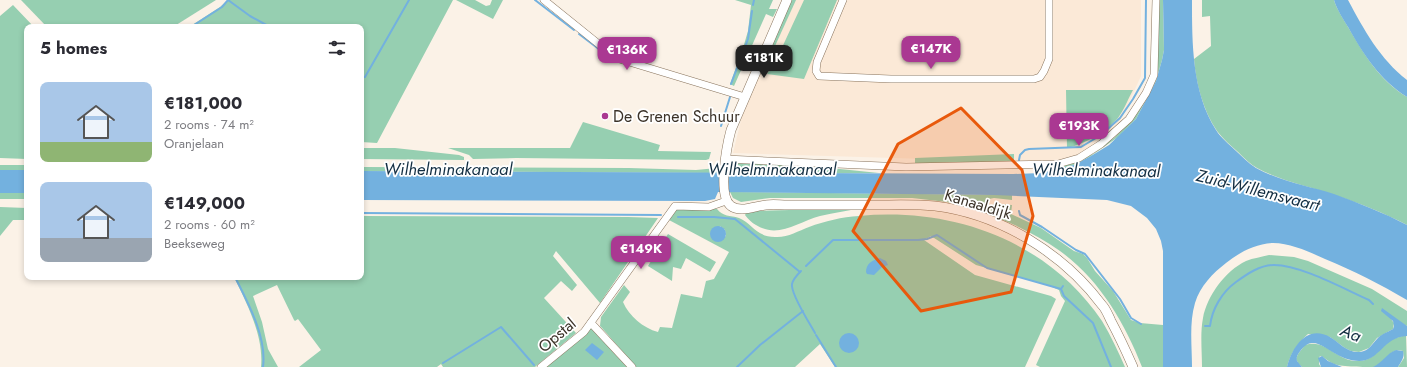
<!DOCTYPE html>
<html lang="en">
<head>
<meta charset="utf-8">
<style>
  :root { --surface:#fff; --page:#f7f7f7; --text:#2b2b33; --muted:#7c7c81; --accent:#aa3892 }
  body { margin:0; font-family:Jost,sans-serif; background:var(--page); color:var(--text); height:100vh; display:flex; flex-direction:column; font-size:15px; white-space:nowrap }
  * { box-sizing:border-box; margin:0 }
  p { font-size:13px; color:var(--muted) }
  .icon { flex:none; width:22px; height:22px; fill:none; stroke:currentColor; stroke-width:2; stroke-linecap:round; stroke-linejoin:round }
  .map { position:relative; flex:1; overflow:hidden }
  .drawer { position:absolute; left:24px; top:24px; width:340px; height:256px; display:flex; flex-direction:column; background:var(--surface); border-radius:8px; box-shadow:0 2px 6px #0003 }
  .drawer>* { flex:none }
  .price { position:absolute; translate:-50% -34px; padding:0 9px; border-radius:8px; background:var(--accent); color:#fff; font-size:13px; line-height:26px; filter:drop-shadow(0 1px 2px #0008) }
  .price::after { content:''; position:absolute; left:50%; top:24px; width:12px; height:9px; margin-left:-6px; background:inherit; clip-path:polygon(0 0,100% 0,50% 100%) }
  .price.selected { background:#222; color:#fff }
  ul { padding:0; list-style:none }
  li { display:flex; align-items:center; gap:12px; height:100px; padding:0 16px }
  li span { display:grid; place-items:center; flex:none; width:112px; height:80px; border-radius:8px; color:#555 }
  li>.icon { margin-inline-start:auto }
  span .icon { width:48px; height:48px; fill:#fffc; stroke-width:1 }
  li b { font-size:17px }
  h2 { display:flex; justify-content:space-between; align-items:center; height:48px; padding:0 16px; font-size:17px }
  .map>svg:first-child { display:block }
</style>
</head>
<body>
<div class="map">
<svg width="1407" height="367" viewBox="0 0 1407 367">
  <rect width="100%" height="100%" fill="#fbf2e7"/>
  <path fill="#fbe9d7" d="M785,0H1141V76L1120,122L1103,140L1079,158L1026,162L992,161L733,153L743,112Z"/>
  <g fill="#96cfb1" fill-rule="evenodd">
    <path d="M21,0H216L173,27H47Z"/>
    <path d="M228,0H453L377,143L361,142V27H189L220,7Z"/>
    <path d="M456,0H475L486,6L490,5L492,0H503L493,19Z"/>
    <path d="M735,0H773L769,9H777L773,17L766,14L734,86L730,84L743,48L748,31L751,5Z"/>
    <path d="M790,0H796L770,57L768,58L767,57Z"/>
    <path d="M804,0H837L804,79L767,74L779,54Z"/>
    <path d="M1157,0H1163L1164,50L1162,60L1156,81L1136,119L1118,137L1091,156L1074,165L1047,172L1052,168L1073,163L1093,154L1114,138L1132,120L1151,88Z"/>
    <path d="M1202,0H1334C1337,10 1343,18 1348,27C1364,54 1379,80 1407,97V225C1384,213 1359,203 1334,195C1309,186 1281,181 1257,168C1250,164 1244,158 1238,152C1231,146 1223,139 1217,131C1203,110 1196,84 1194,59L1211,46L1210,16L1202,17Z"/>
    <path d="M13,5L34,27H27V159L0,158V16Z"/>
    <path d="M1066,90H1133C1128,99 1124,110 1118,118C1106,132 1085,144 1067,148Z"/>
    <path d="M583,122L660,145L658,151L711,152L709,159L706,160L516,158L473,159L469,155L448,148H570Z"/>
    <path d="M361,148H395L459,155L464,157V160L361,159Z"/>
    <path d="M1014,154V164H915V158Z"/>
    <path d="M735,162L830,168L879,173H731Z"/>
    <rect x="0" y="165" width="27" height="5"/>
    <path d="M361,167L629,168L696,170L717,168L718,173L361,171Z"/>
    <path d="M730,192L1012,195V200L994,198L989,199L980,212L947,202L912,198H770L741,202L733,198Z"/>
    <rect x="0" y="193" width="27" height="6"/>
    <path d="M994,204L1012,205L1011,214L1041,228L1074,251L1083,254L1087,258L1095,271L1113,291L1131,320L1140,323L1163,325V367H1142C1125,323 1099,279 1060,251C1039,236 1015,224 990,215L991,206Z"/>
    <path d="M0,207L27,208V220H13L0,236Z"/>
    <path d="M863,208C849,210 834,213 820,216C798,222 778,239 756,225C752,223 748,219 745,215L746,213L754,211Z"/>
    <path d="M717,209C723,217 730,215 739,218C752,223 756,237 775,237C787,238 798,231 809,227C825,221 842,217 859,216C953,207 1048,241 1102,321C1111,336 1118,351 1125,367H1040L1036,365L1065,301L1061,296L1059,290L1050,286L976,265L931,236L924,240L975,275L1051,296L1056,299L1025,367H835L820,344L795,367H636L602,328L600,326L601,317L624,285L630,292L623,302C629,316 643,328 658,332L660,327L672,328L681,294L702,298L706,281L714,279L729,252L669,220L675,210ZM720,226L725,230L726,236L718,241L714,240Z"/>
    <path d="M361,216L628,217L658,218L600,303L556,251L553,256L577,285L572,291L561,281L544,298L576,333L535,367H443L441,364L437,367H299L321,350L298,319L295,321L294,320L277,285L253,296L262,322L268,349L278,367H261C264,336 247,304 234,277H361Z"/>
    <path d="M668,234L716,262L710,272L686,258L681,269L673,267L672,281L648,266Z"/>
    <path d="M1269,255L1294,257L1308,261L1372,289L1407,311V326L1391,319L1394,323L1393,329L1377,338L1369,348L1359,352L1351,351L1345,348L1330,337L1308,334C1298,343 1290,354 1287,367H1202C1202,352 1200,333 1203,318C1207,296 1225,271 1246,261C1253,258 1262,257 1269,255Z"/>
    <path d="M591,328L627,367H546Z"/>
    <path d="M1406,335L1407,367H1398L1404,358L1403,351C1390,346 1385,364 1374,367C1366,367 1342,367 1334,364C1329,362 1325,358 1321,356L1319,357V364L1321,367H1302L1298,363L1296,359L1298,354L1305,345C1326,338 1336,361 1357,361C1376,361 1378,347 1391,340C1395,338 1401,336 1406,335Z"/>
  </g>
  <g fill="#73b1df">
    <path d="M1163,0H1192C1192,44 1192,92 1216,130C1221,138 1229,144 1235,150C1242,156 1248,163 1256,168C1280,181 1308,186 1334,194C1359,203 1384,213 1407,225V300C1380,284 1354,271 1325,259C1309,252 1291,243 1273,243C1255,244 1240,252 1226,263C1213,273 1200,286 1195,303C1189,323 1192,346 1192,367H1163V251L1161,241L1156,229L1147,218L1131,206L1107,200L994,195L718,192L715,199L705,201L361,200V171L1013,174L1041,173L1074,165L1091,156L1109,145L1136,119L1156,81L1162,60L1164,50Z"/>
    <path d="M1334,0H1348C1364,30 1380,59 1407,80V97C1380,80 1363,54 1348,27C1343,19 1337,10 1334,0Z"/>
    <rect x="0" y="170" width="27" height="23"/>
    <circle cx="718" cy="234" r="8"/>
    <path d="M880,258L886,261L888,265L882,267L874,275L867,274L866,272C866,264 872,260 880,258Z"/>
    <path d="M1382,308L1407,326V336C1383,337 1380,361 1359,361C1351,361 1343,358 1336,354C1324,348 1313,335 1301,350C1298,354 1296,356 1297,361L1302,367H1287C1292,347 1307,324 1330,337C1340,343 1347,353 1360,352C1369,351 1372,344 1377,339C1381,334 1388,332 1393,329L1394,326L1393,321L1381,311Z"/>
    <circle cx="849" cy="343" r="10"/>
    <path d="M592,343L604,352L597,360L585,350Z"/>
    <path d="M1396,350L1403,351C1405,357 1401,362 1398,367H1373C1382,363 1387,353 1396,350Z"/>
    <path d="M1322,356L1328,361L1342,367H1321L1318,358Z"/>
  </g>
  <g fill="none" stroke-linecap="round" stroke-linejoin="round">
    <g stroke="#73b1df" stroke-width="2">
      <path d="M535,0L574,30"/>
      <path d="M753,5L754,0"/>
      <path d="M191,27L222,7L228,0L250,16L270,27"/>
      <path d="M579,34L604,53"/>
      <path d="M361,77H365L409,0"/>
      <path d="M731,84L748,39L752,11"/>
      <path d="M721,126L730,97"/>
      <path d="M1019,160L1020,155L1025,150L1029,149L1081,147L1101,135L1120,118L1133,99L1145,78L1146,0"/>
      <path d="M1019,211L1020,215L1042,227L1076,250L1085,254L1120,299L1131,318L1141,324"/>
      <path d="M361,213L661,215"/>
      <path d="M678,217H714L735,219L800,272"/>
      <path d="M806,266L833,240H918L927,239L937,235L987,268L1061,289"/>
      <path d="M801,271C797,275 793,279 792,284C790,293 810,324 815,333"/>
      <path d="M235,277C248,303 267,337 263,367"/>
      <path d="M1063,286L1061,289L1064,296L1093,323L1111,367"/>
      <path d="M1205,326H1210C1212,309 1222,292 1236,282C1247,274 1260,265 1274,265C1301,265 1344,289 1369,300L1373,304"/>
      <path d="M816,335L836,367"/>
      <path d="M443,363L501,327L534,365"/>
      <path d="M737,367L760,345L803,311"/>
    </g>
    <g stroke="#89745d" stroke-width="8">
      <g id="minor">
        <path d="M544,0L616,58L745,97"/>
        <path d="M843,0L817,62L816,71L819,76L891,79H1034L1040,77L1044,71L1049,59V0"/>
        <path d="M725,159L906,167L1058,164L1079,158L1101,144L1129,119L1146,93L1154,75L1156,0"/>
        <path d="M591,323L632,367"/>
        <path d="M541,367L584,332L675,206L709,207L726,201"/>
      </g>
    </g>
    <g stroke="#89745d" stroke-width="10">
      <path id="secondary" d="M787,0L731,130C727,145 717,196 731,206C740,213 755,206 766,205C773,204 780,205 787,205C816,205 845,205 874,205C894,205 915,204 935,206C1000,214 1063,253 1102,305C1106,309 1108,315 1111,321C1119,336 1126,351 1133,367"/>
    </g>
    <use href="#minor" stroke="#fff" stroke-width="7"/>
    <use href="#secondary" stroke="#fff" stroke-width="9"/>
  </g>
  <path fill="#e8590c" fill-opacity="0.2" stroke="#e8590c" stroke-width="3" stroke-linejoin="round" d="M961,108L1022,170L1033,216L1011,292L921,311L853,231L898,144Z"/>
  <circle fill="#aa3892" stroke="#fff" stroke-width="1.5" cx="605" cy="116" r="4"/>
  <g text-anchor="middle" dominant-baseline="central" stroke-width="3.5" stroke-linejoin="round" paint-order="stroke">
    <g font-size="16" fill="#3c3329" stroke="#fff" text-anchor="start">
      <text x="613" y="116">De Grenen Schuur</text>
    </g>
    <g font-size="16" fill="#3c3329" stroke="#fff">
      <text transform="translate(978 204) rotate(17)">Kanaaldijk</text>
      <text transform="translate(557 335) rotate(-40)">Opstal</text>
    </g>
    <g font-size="17" font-style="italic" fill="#132e42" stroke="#fff">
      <text x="448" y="169">Wilhelminakanaal</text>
      <text x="772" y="169">Wilhelminakanaal</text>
      <text transform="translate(1096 170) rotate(1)">Wilhelminakanaal</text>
      <text transform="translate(1258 190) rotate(14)">Zuid-Willemsvaart</text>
      <text transform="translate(1351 333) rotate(22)">Aa</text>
    </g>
  </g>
</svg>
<b class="price" style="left:931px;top:70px">€147K</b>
<b class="price" style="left:627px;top:71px">€136K</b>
<b class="price selected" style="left:764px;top:79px">€181K</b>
<b class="price" style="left:1079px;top:147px">€193K</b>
<b class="price" style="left:641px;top:270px">€149K</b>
<section class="drawer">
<h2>5 homes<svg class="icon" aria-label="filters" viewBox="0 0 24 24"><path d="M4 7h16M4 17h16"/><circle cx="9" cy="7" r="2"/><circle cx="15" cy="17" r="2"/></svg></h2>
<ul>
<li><span style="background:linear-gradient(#a9c7e8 75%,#8fb573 0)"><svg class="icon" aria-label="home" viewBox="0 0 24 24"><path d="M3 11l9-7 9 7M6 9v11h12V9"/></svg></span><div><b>€181,000</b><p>2 rooms · 74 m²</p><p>Oranjelaan</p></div></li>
<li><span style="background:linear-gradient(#a9c7e8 70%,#9aa5b1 0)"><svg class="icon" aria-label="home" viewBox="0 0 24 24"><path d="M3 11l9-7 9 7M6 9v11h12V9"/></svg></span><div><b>€149,000</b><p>2 rooms · 60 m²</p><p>Beekseweg</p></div></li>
</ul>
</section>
</div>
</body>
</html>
